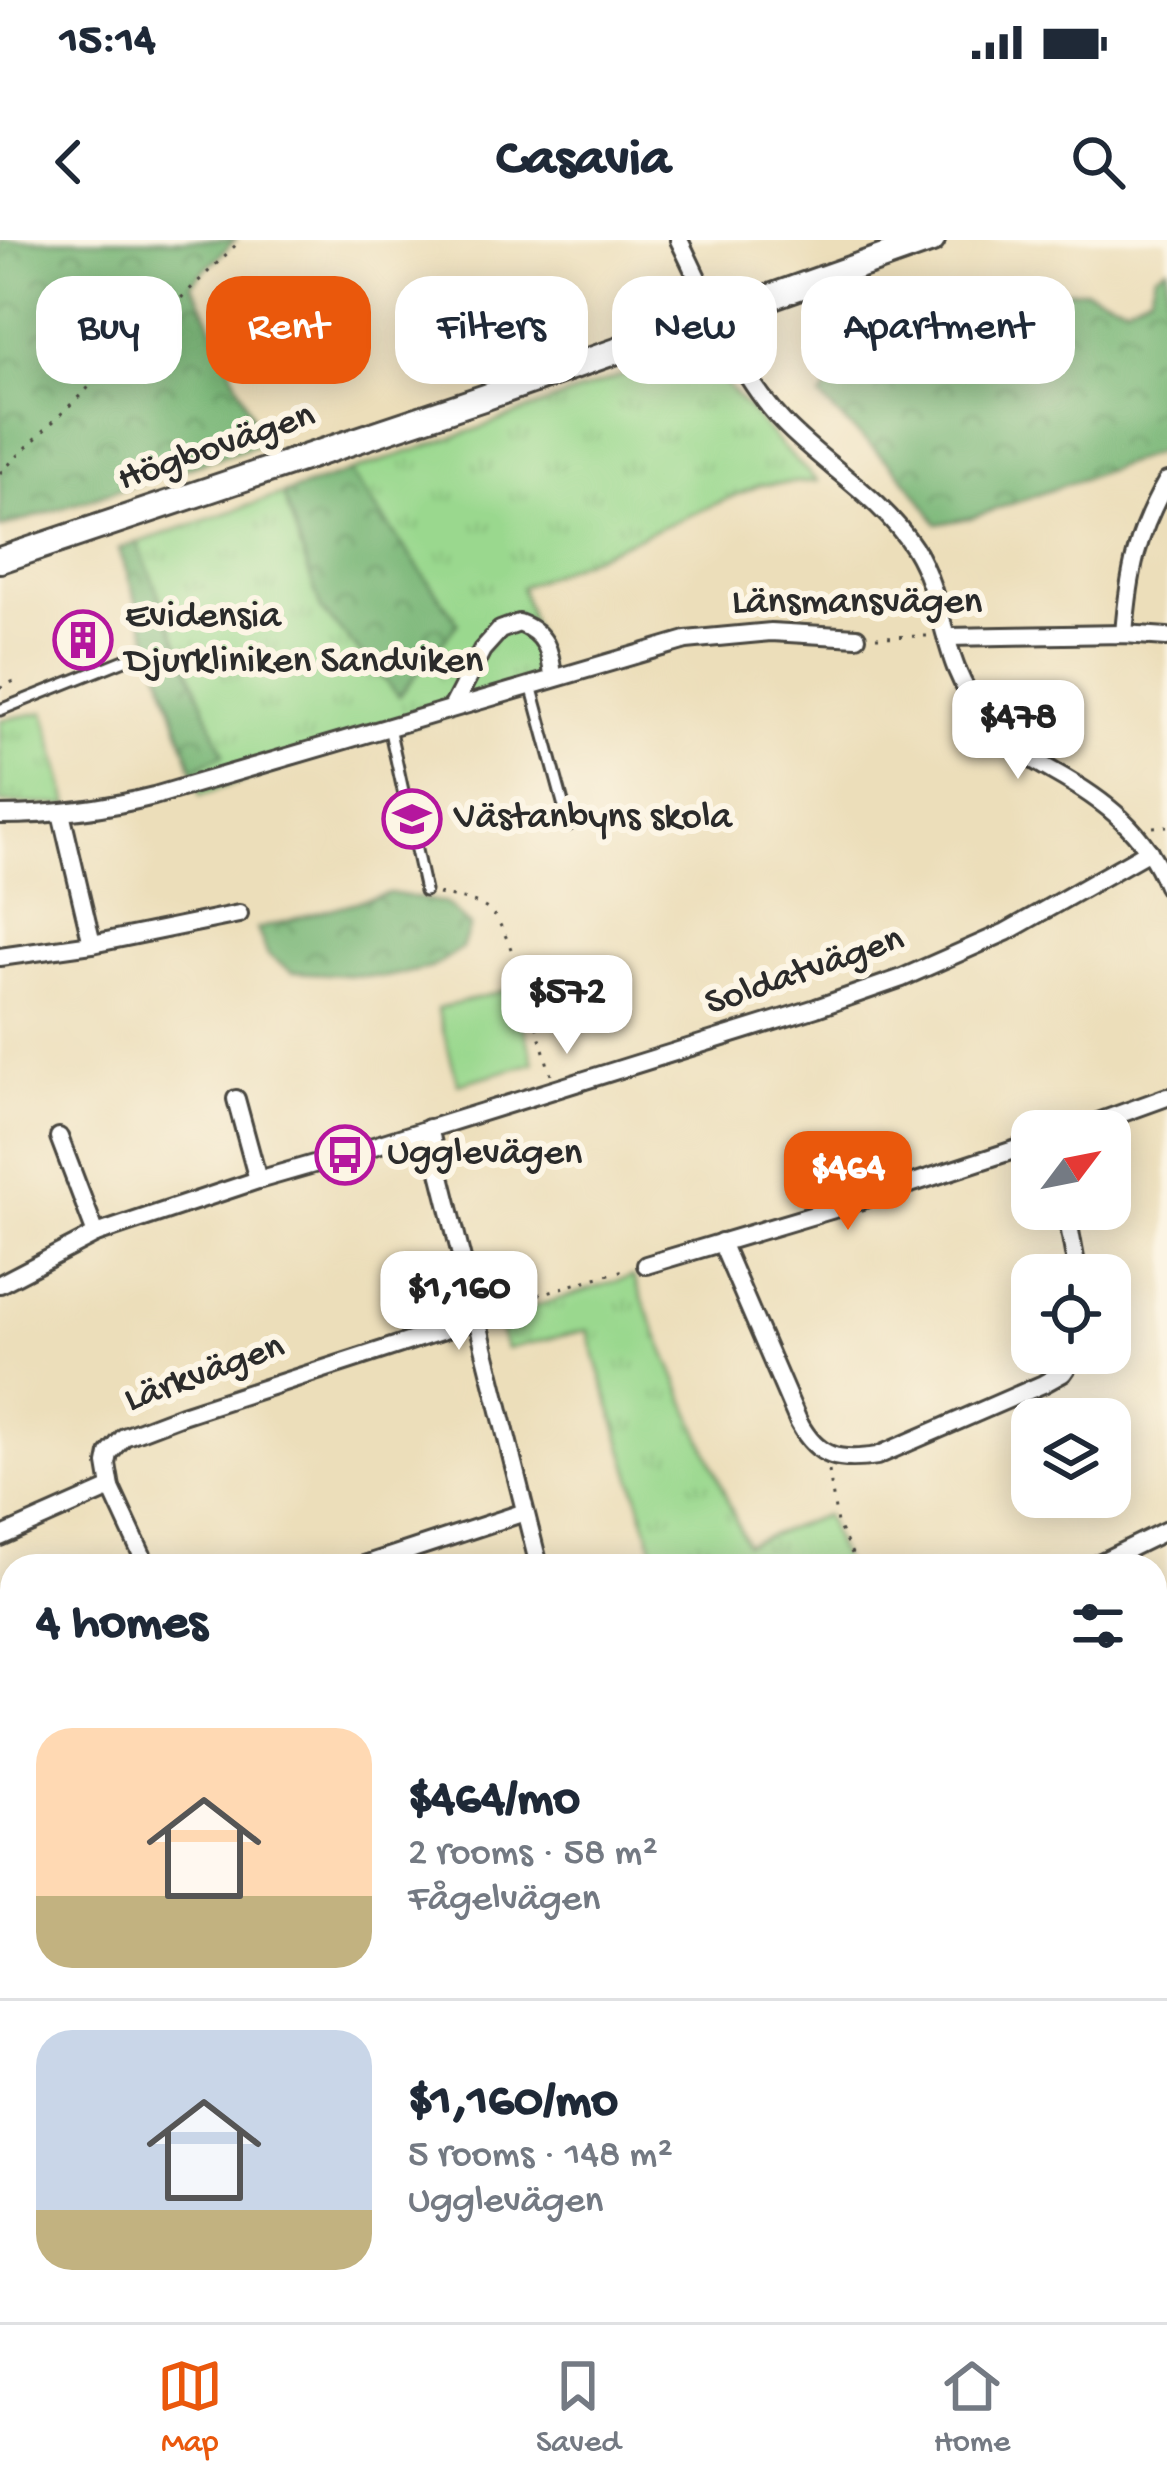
<!DOCTYPE html>
<html lang="en">
<head>
<meta charset="utf-8">
<style>
  :root { --surface:#fff; --page:#f2f2f3; --text:#1f2937; --muted:#747a83; --line:#e0e1e3; --accent:#ea580c }
  body { margin:0; font-family:"Gochi Hand",sans-serif; background:var(--page); color:var(--text); height:100vh; display:flex; flex-direction:column; font-size:45px; white-space:nowrap }
  * { box-sizing:border-box; margin:0 }
  p { font-size:39px; color:var(--muted) }
  .icon { flex:none; width:66px; height:66px; fill:none; stroke:currentColor; stroke-width:2; stroke-linecap:round; stroke-linejoin:round }
  .map { position:relative; flex:1; overflow:hidden }
  .drawer { position:absolute; left:0px; top:1314px; width:1167px; height:768px; display:flex; flex-direction:column; background:var(--surface); border-radius:36px 36px 0 0; box-shadow:0 6px 30px #0003 }
  .drawer>* { flex:none }
  .guide { position:absolute; left:36px; top:36px; width:1095px; height:108px; display:flex; gap:24px }
  .needle { width:78px; rotate:58deg }
  .tools { position:absolute; left:1011px; top:870px; display:grid; gap:24px }
  .tools a { display:grid; place-items:center; width:120px; height:120px; border-radius:24px; background:var(--surface); box-shadow:0 6px 30px #0003; font-size:60px }
  .price { position:absolute; translate:-50% -102px; padding:0 27px; border-radius:24px; background:#fff; color:#222; font-size:39px; line-height:78px; filter:drop-shadow(0 3px 6px #0008) }
  .price::after { content:''; position:absolute; left:50%; top:72px; width:36px; height:27px; margin-left:-18px; background:inherit; clip-path:polygon(0 0,100% 0,50% 100%) }
  .price.selected { background:var(--accent); color:#fff }
  ul { padding:0; list-style:none }
  li { display:flex; align-items:center; gap:36px; height:300px; padding:0 36px }
  li+li { border-top:3px solid var(--line) }
  li span { display:grid; place-items:center; flex:none; width:336px; height:240px; border-radius:36px; color:#555 }
  li>.icon { margin-inline-start:auto }
  span .icon { width:144px; height:144px; fill:#fffc; stroke-width:1 }
  li b { font-size:51px }
  h2 { display:flex; justify-content:space-between; align-items:center; height:144px; padding:0 36px; font-size:51px }
  .pill { padding:0 42px; border-radius:36px; background:var(--surface); box-shadow:0 6px 30px #0003; font-size:42px; line-height:108px }
  .pill.selected { background:var(--accent); color:#fff }
  .status { display:flex; justify-content:space-between; align-items:center; height:84px; padding:0 60px; background:var(--surface); direction:ltr }
  .status svg { height:33px; fill:currentColor }
  header { display:flex; justify-content:space-between; align-items:center; height:156px; padding:0 36px; background:var(--surface); font-size:54px; font-weight:700 }
  .menu { display:flex; justify-content:space-around; align-items:center; height:168px; border-top:3px solid var(--line); background:var(--surface); font-size:33px; color:var(--muted) }
  .menu a { display:grid; justify-items:center; gap:6px }
  .menu .selected { color:var(--accent) }
  .map>svg:first-child { display:block }
</style>
</head>
<body>
<div class="status"><b>15:14</b><svg viewBox="0 0 49 12"><path d="M0 12V9h3v3zM5 12V6h3v6zM10 12V3h3v9zM15 12V0h3v12zM26 1h20v11H26zM47 4h2v5h-2z"/></svg></div>
<header><svg class="icon" aria-label="back" viewBox="0 0 24 24"><path d="M15 5l-7 7 7 7"/></svg>Casavia<svg class="icon" aria-label="search" viewBox="0 0 24 24"><circle cx="10" cy="10" r="6"/><path d="M15 15l6 6"/></svg></header>
<div class="map">
<svg width="1167" height="2082" viewBox="0 0 1167 2082">
  <defs>
    <pattern id="grass-tufts" width="24" height="20" patternUnits="userSpaceOnUse" patternTransform="scale(3)"><rect width="24" height="20" fill="#9ad88e"/><path d="M3 7l-1-3M5 7V3M7 7l1-3M15 17l-1-3M17 17v-4M19 17l1-3" fill="none" stroke="#85ba7b"/></pattern>
    <pattern id="forest-crowns" width="20" height="18" patternUnits="userSpaceOnUse" patternTransform="scale(3)"><rect width="20" height="18" fill="#7bb879"/><path d="M2 6a3 3 0 1 1 6 0M12 15a3 3 0 1 1 6 0" fill="none" stroke="#659663"/></pattern>
  </defs>
  <rect width="100%" height="100%" fill="#fcf5e5"/>
  <filter id="ink" filterUnits="userSpaceOnUse"><feTurbulence type="fractalNoise" baseFrequency=".00833" numOctaves="2"/><feDisplacementMap in="SourceGraphic" scale="24" xChannelSelector="R" yChannelSelector="G"/><feConvolveMatrix kernelMatrix="1 2 1 2 8 2 1 2 1" color-interpolation-filters="sRGB"/></filter>
  <filter id="wash" filterUnits="userSpaceOnUse"><feTurbulence type="fractalNoise" baseFrequency=".004" numOctaves="4" result="noise"/><feDisplacementMap in="SourceGraphic" scale="48" xChannelSelector="R" yChannelSelector="G"/><feGaussianBlur stdDeviation="2.7" result="paint"/><feColorMatrix in="noise" values="0 0 0 0 0 0 0 0 0 0 0 0 0 0 0 0 0 1.4 0 .05"/><feComposite in="paint" operator="in"/></filter>
  <g filter="url(#wash)">
    <rect width="100%" height="100%" fill="#ecdeba"/>
    <g fill="url(#grass-tufts)" stroke="#62825c" stroke-width="3">
      <path d="M694,109L783,208L817,241L760,245L521,347L552,446L387,493L201,555L119,309L472,191Z"/>
      <path d="M45,472L69,565L0,563V480Z"/>
      <path d="M633,1036L746,1304L825,1275L845,1326H659L587,1090L506,1109L497,1078Z"/>
    </g>
    <g fill="url(#forest-crowns)" stroke="#537252" stroke-width="3">
      <path d="M0,0H235L191,44L199,57L264,203L0,288Z"/>
      <path d="M1167,27V123L1164,124L1158,157L1167,209L974,277L937,284C921,260 905,236 883,217C862,197 840,179 820,157L840,134L900,103L925,69L956,80L992,79L1046,52L1085,50L1126,65L1150,53L1155,34Z"/>
      <path d="M350,232L458,383L399,456L321,369L283,254Z"/>
      <path d="M137,302L224,514L193,529L119,309Z"/>
      <path d="M390,653L445,663L470,686L462,708L431,728L384,737L292,732L268,715L257,689Z"/>
      <path d="M12,1784V2070H565L561,2082H0V1787Z"/>
    </g>
    <path fill="#9ad88e" stroke="#62825c" stroke-width="3" d="M513,748L534,823L458,844L437,769Z"/>
  </g>
  <g filter="url(#ink)">
    <g fill="none" stroke-linecap="round" stroke-linejoin="round">
      <g stroke="#484640" stroke-width="15">
        <g id="lane">
          <path d="M531,445L569,585"/>
          <path d="M0,470L132,417"/>
          <path d="M389,487L425,651"/>
        </g>
      </g>
      <g stroke="#484640" stroke-width="22">
        <g id="street">
          <path d="M679,0C709,60 736,133 783,182C824,225 881,257 914,308C937,345 941,389 956,428C964,448 976,467 989,483C1006,506 1030,518 1054,532C1104,560 1145,591 1167,646"/>
          <path d="M1124,394C1129,332 1136,295 1167,241"/>
          <path d="M947,397L1124,394L1167,397"/>
          <path d="M452,468L482,410L500,390L519,383C546,393 551,411 553,438"/>
          <path d="M61,573L92,704"/>
          <path d="M0,575C52,575 103,569 154,556L686,400L771,392L857,397"/>
          <path d="M0,717L92,704L239,674"/>
          <path d="M236,859L258,940"/>
          <path d="M429,888L539,1326"/>
          <path d="M1073,891L1167,857"/>
          <path d="M59,897L96,994"/>
          <path d="M1066,969L1078,1035"/>
          <path d="M721,1002L799,1183C818,1218 839,1222 877,1216L1043,1144L1063,1133L1077,1113"/>
          <path d="M646,1025L834,969L1032,904"/>
          <path d="M0,1044L96,994L258,940L345,915L816,768L902,738L1006,692L1149,611"/>
          <path d="M111,1248L147,1326"/>
          <path d="M0,1297L111,1248L107,1224L109,1214L124,1197L182,1175L478,1079"/>
          <path d="M361,1326L525,1272"/>
          <path d="M1093,1326L1167,1290"/>
          <path d="M1155,1564L1167,1563"/>
          <path d="M1155,1764L1167,1761"/>
          <path d="M1155,1947L1167,1944"/>
          <path d="M987,2070L988,2082"/>
          <path d="M792,2082L832,2070"/>
        </g>
      </g>
      <g stroke="#484640" stroke-width="30">
        <path id="secondary" d="M0,320L486,157L932,0"/>
      </g>
      <g stroke="#484640" stroke-width="3" stroke-dasharray="3 9" stroke-linecap="butt">
        <path d="M0,233L241,0"/>
        <path d="M876,397L927,396"/>
        <path d="M0,448L18,439"/>
        <path d="M1153,587L1167,586"/>
        <path d="M438,654C455,658 479,660 492,673C513,695 540,801 551,835"/>
        <path d="M492,1068L627,1029"/>
        <path d="M829,1231L837,1283L858,1326"/>
        <path d="M582,2082L584,2070"/>
      </g>
      <use href="#lane" stroke="#fff" stroke-width="9"/>
      <use href="#street" stroke="#fff" stroke-width="16"/>
      <use href="#secondary" stroke="#fff" stroke-width="24"/>
    </g>
  </g>
  <defs>
    <g id="building-ring" transform="scale(3)"><circle r="9.5" fill="#fcf5e5" stroke="#b5179e" stroke-width="1.5"/><path d="M-4-6H4V6H1V3H-1V6H-4ZM-2.5-4.3h1.7v1.8h-1.7ZM.8-4.3h1.7v1.8H.8ZM-2.5-1h1.7V.8h-1.7ZM.8-1h1.7V.8H.8Z" fill="#b5179e"/></g>
    <g id="school-ring" transform="scale(3)"><circle r="9.5" fill="#fcf5e5" stroke="#b5179e" stroke-width="1.5"/><path d="M0-5L7-2L0 1L-7-2ZM-4 1L0 2.5L4 1V4Q0 6-4 4Z" fill="#b5179e"/></g>
    <g id="bus-ring" transform="scale(3)"><circle r="9.5" fill="#fcf5e5" stroke="#b5179e" stroke-width="1.5"/><path d="M-5-6H5V4H4V6H2V4H-2V6H-4V4H-5ZM-3.5-4V0h7V-4ZM-3.5 1.2v1.5H-2V1.2ZM2 1.2v1.5H3.5V1.2Z" fill="#b5179e"/></g>
  </defs>
  <g fill-rule="evenodd">
    <use href="#building-ring" x="83" y="400"/>
    <use href="#school-ring" x="412" y="579"/>
    <use href="#bus-ring" x="345" y="915"/>
  </g>
  <g text-anchor="middle" dominant-baseline="central" stroke-width="12" stroke-linejoin="round" paint-order="stroke">
    <g font-size="39" fill="#2b2b2b" stroke="#fcf5e5">
      <text transform="translate(217 209) rotate(-19)">Högbovägen</text>
      <text x="857" y="364">Länsmansvägen</text>
      <text transform="translate(805 733) rotate(-19)">Soldatvägen</text>
      <text transform="translate(205 1135) rotate(-20)">Lärkvägen</text>
    </g>
    <g font-size="39" fill="#2b2b2b" stroke="#fcf5e5" text-anchor="start">
      <text x="125" y="378">Evidensia<tspan x="125" dy="45">Djurkliniken Sandviken</tspan></text>
      <text x="454" y="579">Västanbyns skola</text>
      <text x="387" y="915">Ugglevägen</text>
    </g>
  </g>
</svg>
<div class="tools">
<a><svg class="needle" viewBox="-14 -14 28 28"><path d="M0-13l5 13h-10z" fill="#e53935"/><path d="M0 13l5-13h-10z" fill="#747a83"/></svg></a>
<a><svg class="icon" aria-label="locate" viewBox="0 0 24 24"><circle cx="12" cy="12" r="6"/><path d="M12 2v4M12 18v4M2 12h4M18 12h4"/></svg></a>
<a><svg class="icon" aria-label="layers" viewBox="0 0 24 24"><path d="M12 4l9 5-9 5-9-5zM3 14l9 5 9-5"/></svg></a>
</div>
<b class="price" style="left:1018px;top:542px">$478</b>
<b class="price" style="left:567px;top:817px">$572</b>
<b class="price selected" style="left:848px;top:993px">$464</b>
<b class="price" style="left:459px;top:1113px">$1,160</b>
<div class="guide">
<a class="pill">Buy</a>
<a class="pill selected">Rent</a>
<a class="pill">Filters</a>
<a class="pill">New</a>
<a class="pill">Apartment</a>
</div>
<section class="drawer">
<h2>4 homes<svg class="icon" aria-label="filters" viewBox="0 0 24 24"><path d="M4 7h16M4 17h16"/><circle cx="9" cy="7" r="2"/><circle cx="15" cy="17" r="2"/></svg></h2>
<ul>
<li><span style="background:linear-gradient(#ffd9b3 70%,#c2b280 0)"><svg class="icon" aria-label="home" viewBox="0 0 24 24"><path d="M3 11l9-7 9 7M6 9v11h12V9"/></svg></span><div><b>$464/mo</b><p>2 rooms · 58 m²</p><p>Fågelvägen</p></div></li>
<li><span style="background:linear-gradient(#c9d6e8 75%,#c2b280 0)"><svg class="icon" aria-label="home" viewBox="0 0 24 24"><path d="M3 11l9-7 9 7M6 9v11h12V9"/></svg></span><div><b>$1,160/mo</b><p>5 rooms · 148 m²</p><p>Ugglevägen</p></div></li>
</ul>
</section>
</div>
<nav class="menu">
<a class="selected"><svg class="icon" aria-label="map" viewBox="0 0 24 24"><path d="M3 6l6-2 6 2 6-2v14l-6 2-6-2-6 2zM9 4v14M15 6v14"/></svg>Map</a>
<a><svg class="icon" aria-label="saved" viewBox="0 0 24 24"><path d="M7 4h10v16l-5-4-5 4z"/></svg>Saved</a>
<a><svg class="icon" aria-label="home" viewBox="0 0 24 24"><path d="M3 11l9-7 9 7M6 9v11h12V9"/></svg>Home</a>
</nav>
</body>
</html>
